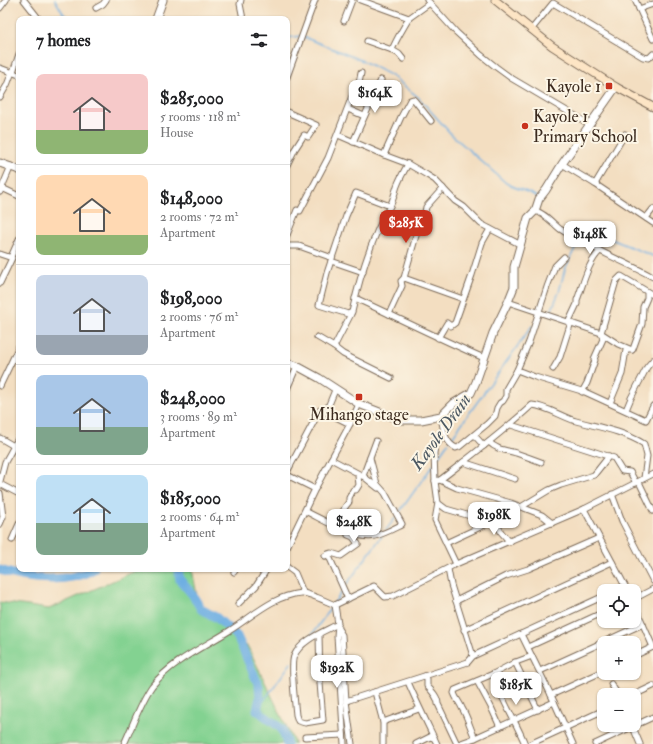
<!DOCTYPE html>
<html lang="en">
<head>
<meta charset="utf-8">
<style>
  :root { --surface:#fff; --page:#f6f6f6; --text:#202124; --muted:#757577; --line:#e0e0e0; --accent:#c8321e }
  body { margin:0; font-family:"IM FELL Double Pica",serif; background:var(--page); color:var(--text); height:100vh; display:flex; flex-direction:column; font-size:15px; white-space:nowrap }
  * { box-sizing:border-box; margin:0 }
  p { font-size:13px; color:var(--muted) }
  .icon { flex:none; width:22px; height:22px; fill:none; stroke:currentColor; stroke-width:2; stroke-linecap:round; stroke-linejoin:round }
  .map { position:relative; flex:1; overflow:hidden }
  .sheet { position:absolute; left:16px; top:16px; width:274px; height:556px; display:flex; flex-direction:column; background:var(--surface); border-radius:8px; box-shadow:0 1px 3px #0004 }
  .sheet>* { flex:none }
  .tools { position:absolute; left:597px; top:584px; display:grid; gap:8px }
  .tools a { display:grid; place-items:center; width:44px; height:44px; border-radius:8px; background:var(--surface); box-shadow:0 1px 3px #0004; font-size:20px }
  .price { position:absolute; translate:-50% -34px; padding:0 9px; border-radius:8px; background:#fff; color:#222; font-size:13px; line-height:26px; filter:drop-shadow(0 1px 2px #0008) }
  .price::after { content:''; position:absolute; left:50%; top:24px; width:12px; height:9px; margin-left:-6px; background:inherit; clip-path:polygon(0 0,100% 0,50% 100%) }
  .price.active { background:var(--accent); color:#fff }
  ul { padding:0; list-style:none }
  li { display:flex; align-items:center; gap:12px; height:100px; padding:0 20px }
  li+li { border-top:1px solid var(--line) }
  li span { display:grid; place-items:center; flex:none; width:112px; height:80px; border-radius:8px; color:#555 }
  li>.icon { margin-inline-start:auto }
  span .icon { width:48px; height:48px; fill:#fffc; stroke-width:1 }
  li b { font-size:17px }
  h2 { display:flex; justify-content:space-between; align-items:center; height:48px; padding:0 20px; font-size:17px }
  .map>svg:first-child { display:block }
</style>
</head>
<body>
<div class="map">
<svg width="653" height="744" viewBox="0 0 653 744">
  <rect width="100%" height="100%" fill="#fcf5e5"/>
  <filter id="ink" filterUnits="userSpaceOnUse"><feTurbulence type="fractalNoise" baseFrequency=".025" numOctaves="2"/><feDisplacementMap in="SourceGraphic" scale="8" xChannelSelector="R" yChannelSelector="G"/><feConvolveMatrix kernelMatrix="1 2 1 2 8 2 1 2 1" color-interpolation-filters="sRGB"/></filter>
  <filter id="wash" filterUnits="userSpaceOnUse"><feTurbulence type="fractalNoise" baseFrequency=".012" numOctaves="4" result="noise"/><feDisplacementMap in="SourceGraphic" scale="16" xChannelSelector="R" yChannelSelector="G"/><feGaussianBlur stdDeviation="0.9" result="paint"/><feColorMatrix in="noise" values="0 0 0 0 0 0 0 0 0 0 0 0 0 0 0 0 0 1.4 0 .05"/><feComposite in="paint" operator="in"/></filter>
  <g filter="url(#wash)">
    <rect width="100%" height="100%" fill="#f3dec1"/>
    <path fill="#83d291" stroke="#5f7e58" d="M140,569H192L198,601L248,647L295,744H0V602L49,609Z"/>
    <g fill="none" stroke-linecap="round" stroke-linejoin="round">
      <g stroke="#6eafe2" stroke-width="1.5">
        <path d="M55,0L63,13L69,19"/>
        <path d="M287,38L301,36L363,61L392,76L418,97L452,135L506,183C516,189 528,191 537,197"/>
        <path d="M580,239L586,226L593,231L601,235L653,256"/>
        <path d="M550,314L559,292L565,269L578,242"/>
        <path d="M450,440L532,326"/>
        <path d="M436,460L448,443"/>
        <path d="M398,514L433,465"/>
        <path d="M386,530L396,517"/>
        <path d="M344,588L382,536"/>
        <path d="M334,603L342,592"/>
        <path d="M311,636L332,606"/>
        <path d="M257,710L291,663"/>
      </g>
      <g stroke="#6eafe2" stroke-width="9">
        <path d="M178,569L180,580L192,594L201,609L217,618L237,636L259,686L260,698L257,710L282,729L287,744"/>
        <path d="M0,570C27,580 68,584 94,569"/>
      </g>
    </g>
  </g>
  <g filter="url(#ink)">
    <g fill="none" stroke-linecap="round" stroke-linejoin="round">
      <g stroke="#7b6957" stroke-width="7">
        <g id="minor">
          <path d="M24,0L39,19"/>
          <path d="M241,0L240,4L243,19"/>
          <path d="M360,0L409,18L430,3"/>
          <path d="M427,0L456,32L481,55L496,67L511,78L589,124"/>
          <path d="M635,0L653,39"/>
          <path d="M0,8L6,0"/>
          <path d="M96,8L103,4L106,0"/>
          <path d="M639,9L653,4"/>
          <path d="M344,21L352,0"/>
          <path d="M531,30L553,3L643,57L649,58L653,54"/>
          <path d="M367,41L392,50"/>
          <path d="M403,59L399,54L392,50C396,39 403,29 409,18"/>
          <path d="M0,68L19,75"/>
          <path d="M13,72L19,54"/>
          <path d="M287,77L315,0"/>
          <path d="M0,97L7,85L12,72"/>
          <path d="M348,109L364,116"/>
          <path d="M287,112L316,125L308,137L304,135L295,149L287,165"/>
          <path d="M338,135L384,155L408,164L427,175L435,180L455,201L464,207L481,224L521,245"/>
          <path d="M353,142L381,80"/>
          <path d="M384,155L401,117L410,100L413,99L415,101L431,121"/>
          <path d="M562,164L595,184L653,223"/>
          <path d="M595,184L625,134"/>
          <path d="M2,188L19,196"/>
          <path d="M0,192L11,166"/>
          <path d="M390,206L356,193L346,216L327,273L319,305L348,314L352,312C360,276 371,238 390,206C393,201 395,192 397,186C400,178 404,171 408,164"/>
          <path d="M535,211C545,213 552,223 560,229C589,248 622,260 653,277"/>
          <path d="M646,218L653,209"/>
          <path d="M287,235L297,210L300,211L328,158L354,91L359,83L361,73"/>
          <path d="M287,246H299L327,256L332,258"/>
          <path d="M0,254L12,258L0,283"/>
          <path d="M11,257L19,239"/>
          <path d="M331,261L363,272"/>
          <path d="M404,278L463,299"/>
          <path d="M355,298C398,318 440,339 484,358"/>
          <path d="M508,302L601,333L618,344L632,350"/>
          <path d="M389,314L402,286L401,281L404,278L419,225L422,226L426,207L443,188"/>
          <path d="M317,337L334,347L343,354L391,378"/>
          <path d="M438,338L447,323L451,326L455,323L472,275L482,243L490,229"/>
          <path d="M334,347L351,314"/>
          <path d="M553,369L560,357L571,322L569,321L577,304V300C583,285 588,262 600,251"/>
          <path d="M517,370L535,377L585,392L646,420L653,406"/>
          <path d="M0,386L19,346"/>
          <path d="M287,389L297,366"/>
          <path d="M582,392L587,383L595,360L594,359L603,339L601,333L616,281L621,276L653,295"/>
          <path d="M610,403L622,374L626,350H632L633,349L642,324L643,307L647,298V292"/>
          <path d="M626,410L631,398L647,367L653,360"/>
          <path d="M326,412L350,424"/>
          <path d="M441,416C443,428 444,442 456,448L459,447L487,424L495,416L497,408L500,403L503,401L506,396V389L517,370L529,342L547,287L555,266L564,257"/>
          <path d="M511,425L614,458L622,471L630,472L636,483"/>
          <path d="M444,435L435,447L434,453L435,481L438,503L435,520L456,564"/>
          <path d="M474,435L484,446"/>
          <path d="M0,438L19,449"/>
          <path d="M489,442C497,450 506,450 516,453C525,456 533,459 541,462"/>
          <path d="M331,459L363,476L378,488"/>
          <path d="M463,462L515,479"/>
          <path d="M287,472L320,410L326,412L335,390"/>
          <path d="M287,475L315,489"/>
          <path d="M440,480L457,488L511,503L542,515L552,523"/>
          <path d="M0,481L5,462L19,437"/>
          <path d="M435,481L440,480C471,456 503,432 532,405C546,406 562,417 576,421C598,427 623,431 644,444L647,456L644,478"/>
          <path d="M639,482L653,511"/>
          <path d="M0,484L19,494"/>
          <path d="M0,493L3,517L0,524"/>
          <path d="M612,494L622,521L653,581"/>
          <path d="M438,503L446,509L491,522"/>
          <path d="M584,509L625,586L626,591"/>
          <path d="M305,511C322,519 357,541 375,536C384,534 393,529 401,525L402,524L385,493L377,484L370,458"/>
          <path d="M495,520L501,532L510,542"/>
          <path d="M339,529L337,526L345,507L349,502V498L353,490H356L359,485L358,476H363L376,441"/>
          <path d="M12,540L19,524"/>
          <path d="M446,543L491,522L508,510L515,507H521L549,490L561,485L594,475L609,456"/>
          <path d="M287,547L315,489L350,424L359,404"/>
          <path d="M328,554L348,599"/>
          <path d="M325,556L331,553L341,556L358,544L353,537L348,535"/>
          <path d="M287,567L295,573L303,592"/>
          <path d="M448,569L451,585L473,656"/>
          <path d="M234,572L236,569"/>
          <path d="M614,591L625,586"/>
          <path d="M634,599L653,589"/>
          <path d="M456,601L506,576L528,569L599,538"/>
          <path d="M238,604L256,586L267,569"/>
          <path d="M634,604L653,647"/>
          <path d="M335,605L338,624L337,636L344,744"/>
          <path d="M339,630L342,635L346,701L352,744"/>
          <path d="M464,630L612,562"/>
          <path d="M319,634L320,683L323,720L305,723L298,721L296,715C295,704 290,664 294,656C301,640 323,632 338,624"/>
          <path d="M521,634L551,695L573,744"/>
          <path d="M528,647L604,612"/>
          <path d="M634,656L653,647"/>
          <path d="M515,662L538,710"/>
          <path d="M540,671L643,624"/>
          <path d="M493,674C501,699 515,720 525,744"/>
          <path d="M425,676L427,679V686C432,691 438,697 438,704L457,744"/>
          <path d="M477,681L491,707L500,727"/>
          <path d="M408,682C417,703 427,723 437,744"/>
          <path d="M611,684L618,695"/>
          <path d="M375,692L383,722V744"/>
          <path d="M551,695L604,671"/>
          <path d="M634,695L653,686"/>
          <path d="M346,701L468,662L473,656L604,596"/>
          <path d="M383,722L419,709"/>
          <path d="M632,725L640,744"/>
          <path d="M305,737L343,735"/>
          <path d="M475,738C470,728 468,718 462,708C460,703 456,699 454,693L455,690L493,674L516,662L532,656"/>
          <path d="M124,744C133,725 140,703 152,686C172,661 202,648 229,631C252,617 272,596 301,593C308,592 327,602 335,605L374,586L385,597L393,596L456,564L584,509L653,474"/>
          <path d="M416,744L430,737L434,738"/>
          <path d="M458,744L475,738L554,702"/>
          <path d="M530,744L604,710"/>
          <path d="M595,744L653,717"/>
        </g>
      </g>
      <g stroke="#7b6957" stroke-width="9">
        <g id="tertiary">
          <path d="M156,19L163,0"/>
          <path d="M0,163L19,170"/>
          <path d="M287,363L297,366L319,378L359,404L400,420H421L441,416L454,403L471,393L476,382L493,333L508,302L514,287V267L528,218L535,211L539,199L546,190L562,164L616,87"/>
        </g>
      </g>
      <g stroke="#7b6957" stroke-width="9">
        <path id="secondary" d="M495,0L552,46L616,87L653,107"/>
      </g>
      <use href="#minor" stroke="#fff" stroke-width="5"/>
      <use href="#tertiary" stroke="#fff" stroke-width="7"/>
      <use href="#secondary" stroke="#fde5c5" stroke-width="7"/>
    </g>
  </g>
  <g fill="#c8321e" stroke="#fcf5e5" stroke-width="1.5">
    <rect x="605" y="82" width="8" height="8" rx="2"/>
    <circle cx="525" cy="126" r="4"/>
    <rect x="355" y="393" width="8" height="8" rx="2"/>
  </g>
  <g text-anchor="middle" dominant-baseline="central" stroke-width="4" stroke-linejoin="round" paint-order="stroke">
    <g font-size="17" fill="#3b2a1e" stroke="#fcf5e5" text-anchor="end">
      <text x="601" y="86">Kayole 1</text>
      <text x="533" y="116" text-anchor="start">Kayole 1<tspan x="533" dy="20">Primary School</tspan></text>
      <text x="359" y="414" text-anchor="middle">Mihango stage</text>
    </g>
    <g font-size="18" font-style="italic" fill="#4d5963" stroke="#fcf5e5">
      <text transform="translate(441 432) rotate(-54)">Kayole Drain</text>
    </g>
  </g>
</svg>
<div class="tools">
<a><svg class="icon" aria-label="locate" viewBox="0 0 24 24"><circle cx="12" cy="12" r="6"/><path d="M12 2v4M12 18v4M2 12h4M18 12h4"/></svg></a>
<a>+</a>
<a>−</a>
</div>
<b class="price" style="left:375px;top:114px">$164K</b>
<b class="price active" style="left:406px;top:244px">$285K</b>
<b class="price" style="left:590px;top:255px">$148K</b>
<b class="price" style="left:494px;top:536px">$198K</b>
<b class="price" style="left:354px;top:543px">$248K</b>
<b class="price" style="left:337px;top:689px">$192K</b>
<b class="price" style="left:516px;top:706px">$185K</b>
<section class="sheet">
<h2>7 homes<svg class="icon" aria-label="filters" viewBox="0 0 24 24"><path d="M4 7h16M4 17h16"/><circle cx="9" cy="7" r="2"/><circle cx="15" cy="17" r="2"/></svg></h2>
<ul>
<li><span style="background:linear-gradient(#f6c9c9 70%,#8fb573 0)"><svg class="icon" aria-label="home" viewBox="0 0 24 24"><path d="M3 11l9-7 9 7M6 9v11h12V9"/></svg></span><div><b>$285,000</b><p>5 rooms · 118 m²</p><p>House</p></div></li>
<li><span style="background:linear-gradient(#ffd9b3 75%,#8fb573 0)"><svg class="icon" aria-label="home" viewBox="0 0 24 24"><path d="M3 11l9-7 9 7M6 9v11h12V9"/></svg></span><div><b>$148,000</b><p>2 rooms · 72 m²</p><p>Apartment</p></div></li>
<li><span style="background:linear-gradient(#c9d6e8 75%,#9aa5b1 0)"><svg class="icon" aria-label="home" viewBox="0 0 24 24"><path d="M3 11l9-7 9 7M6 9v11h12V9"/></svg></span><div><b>$198,000</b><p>2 rooms · 76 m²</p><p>Apartment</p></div></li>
<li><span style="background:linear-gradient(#a9c7e8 65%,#7fa58c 0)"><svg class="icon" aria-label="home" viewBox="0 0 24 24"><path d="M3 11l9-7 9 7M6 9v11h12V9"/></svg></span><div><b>$248,000</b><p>3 rooms · 89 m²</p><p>Apartment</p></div></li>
<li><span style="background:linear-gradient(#bfe0f5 60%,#7fa58c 0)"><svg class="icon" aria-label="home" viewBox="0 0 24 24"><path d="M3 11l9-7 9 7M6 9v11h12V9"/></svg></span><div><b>$185,000</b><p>2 rooms · 64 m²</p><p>Apartment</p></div></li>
</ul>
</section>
</div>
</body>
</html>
